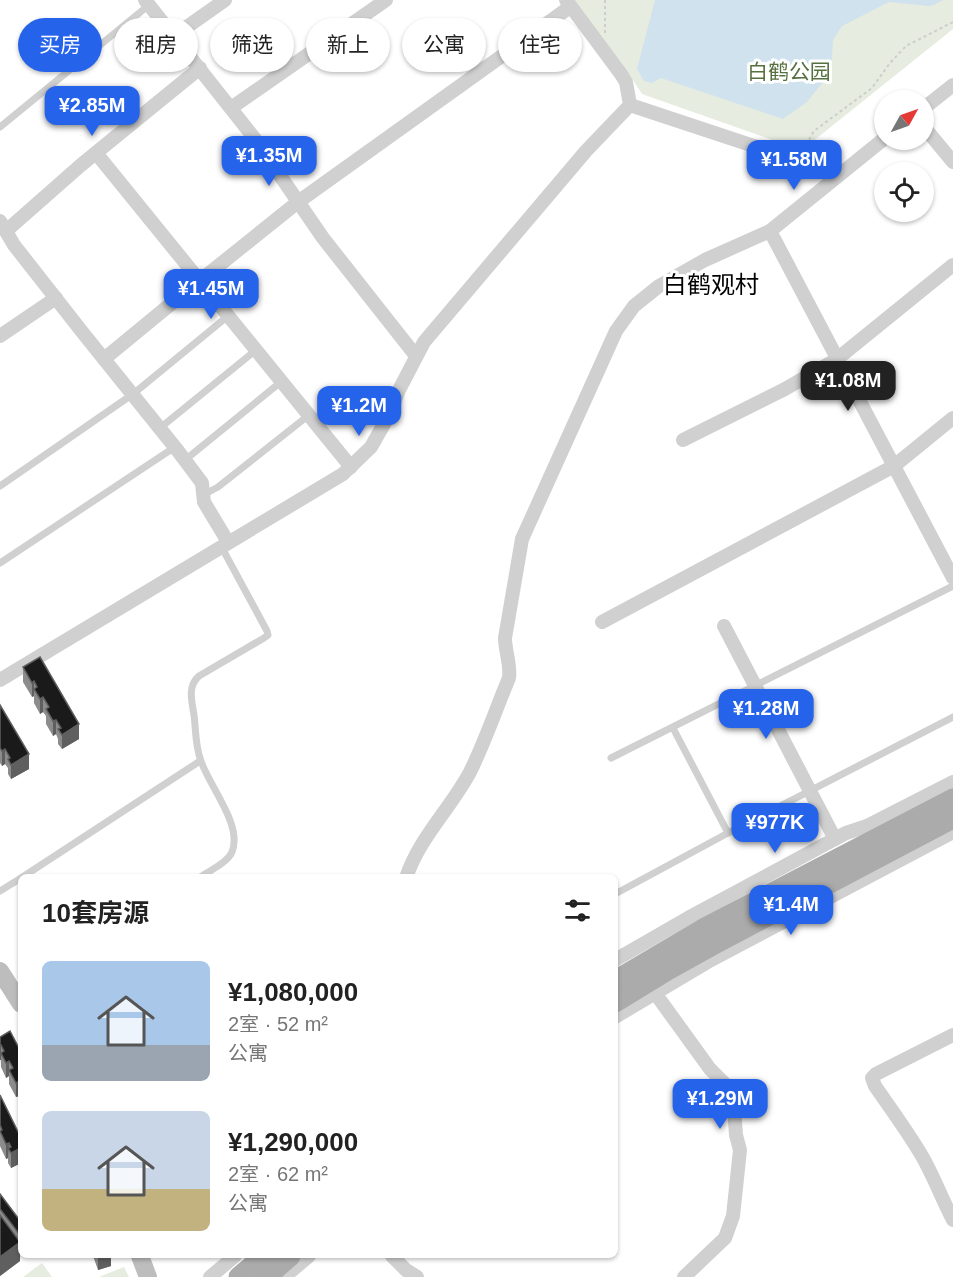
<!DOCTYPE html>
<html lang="zh">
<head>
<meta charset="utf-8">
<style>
  :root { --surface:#fff; --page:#f6f6f6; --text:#222; --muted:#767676; --accent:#2563eb }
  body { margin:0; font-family:Helvetica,"Noto Sans SC",sans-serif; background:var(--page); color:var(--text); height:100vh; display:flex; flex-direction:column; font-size:22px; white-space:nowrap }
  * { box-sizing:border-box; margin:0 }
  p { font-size:20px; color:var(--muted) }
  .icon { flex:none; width:33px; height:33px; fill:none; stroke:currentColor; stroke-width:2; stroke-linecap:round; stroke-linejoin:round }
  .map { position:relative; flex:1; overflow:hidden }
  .side { position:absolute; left:18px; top:874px; width:600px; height:384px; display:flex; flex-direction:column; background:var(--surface); border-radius:9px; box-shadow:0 2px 4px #0004 }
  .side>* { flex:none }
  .top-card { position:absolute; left:18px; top:18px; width:600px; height:54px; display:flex; gap:12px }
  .needle { width:39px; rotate:50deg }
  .fabs { position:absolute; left:874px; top:90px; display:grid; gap:12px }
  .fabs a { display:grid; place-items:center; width:60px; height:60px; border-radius:50%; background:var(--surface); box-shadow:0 2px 4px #0004; font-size:30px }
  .price { position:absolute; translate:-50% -51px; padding:0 14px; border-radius:12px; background:var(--accent); color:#fff; font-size:20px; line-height:39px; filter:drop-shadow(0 2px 3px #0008) }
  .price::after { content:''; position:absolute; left:50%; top:36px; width:18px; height:14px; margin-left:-9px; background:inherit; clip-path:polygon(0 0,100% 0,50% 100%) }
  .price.selected { background:#222; color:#fff }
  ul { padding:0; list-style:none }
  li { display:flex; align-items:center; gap:18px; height:150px; padding:0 24px }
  li span { display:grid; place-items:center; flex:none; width:168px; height:120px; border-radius:9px; color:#555 }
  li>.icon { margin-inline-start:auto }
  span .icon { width:72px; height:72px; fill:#fffc; stroke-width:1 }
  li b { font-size:26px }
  h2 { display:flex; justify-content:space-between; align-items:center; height:72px; padding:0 24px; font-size:26px }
  .tag { padding:0 21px; border-radius:27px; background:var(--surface); box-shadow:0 2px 4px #0004; font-size:21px; line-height:54px }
  .tag.selected { background:var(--accent); color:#fff }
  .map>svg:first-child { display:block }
</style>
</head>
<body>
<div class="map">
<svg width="953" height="1277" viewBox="0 0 953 1277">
  <rect width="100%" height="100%" fill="#fff"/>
  <g fill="#e6ecdf">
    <path d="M572,0H953V29L807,146L798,149L642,94L624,66Z"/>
    <path d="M42,1263L52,1277H23Z"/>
    <path d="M124,1267L129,1277H99Z"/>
  </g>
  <path fill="#cfe2ee" d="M655,0H943L934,5L929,6L889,2L842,26L833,40L831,72L807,102L783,119L661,78L652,83L644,81L637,69Z"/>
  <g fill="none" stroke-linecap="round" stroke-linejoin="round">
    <g stroke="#cdcdcd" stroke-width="2" stroke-dasharray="3 3" stroke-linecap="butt">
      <path d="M605,0V33"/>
      <path d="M803,150L814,131L872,88L890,63L906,46L953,22"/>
    </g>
    <g stroke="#d0d0d0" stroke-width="7">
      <path d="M0,127L149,5"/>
      <path d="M160,428L256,350"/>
      <path d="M185,460L282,381"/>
      <path d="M0,486L133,394L228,316"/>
      <path d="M203,495L218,487L309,415"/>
      <path d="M0,563L175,447"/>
      <path d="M673,728L728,833"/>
      <path d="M611,758L953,586"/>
      <path d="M21,878L200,761"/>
      <path d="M199,878C209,871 227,863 232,852C243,825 209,786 201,761C195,746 196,730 194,715C192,702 187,686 199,676L264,638L268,635L267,631L221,546"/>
      <path d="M0,891L21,878"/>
      <path d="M615,894L728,833L953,717"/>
    </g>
    <g stroke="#d0d0d0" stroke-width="14">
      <path d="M145,0L255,139L323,238L416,356"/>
      <path d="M174,36L225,0"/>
      <path d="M630,105L838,174"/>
      <path d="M231,108L386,0"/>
      <path d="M924,108L953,85"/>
      <path d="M924,127L953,162"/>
      <path d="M96,153L351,467"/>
      <path d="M0,221L14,245L83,333L178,451L202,483L204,502L228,542"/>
      <path d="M6,231L81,165L200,68"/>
      <path d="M770,231L953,578"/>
      <path d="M0,336L56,298"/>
      <path d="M104,359L172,303L298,202L570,7"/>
      <path d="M683,440L785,389L837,359L953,265"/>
      <path d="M602,622L894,466L953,418"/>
      <path d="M724,626L835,839"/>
      <path d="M0,680L343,474L371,447L388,417L399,390L424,342L586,151L630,105L626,82L621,74L566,0"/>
      <path d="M406,878C419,838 451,808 470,772C485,742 496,709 509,678C511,665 505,651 505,638L522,539L616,331L634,306L659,286L705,260L770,231L885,138"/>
      <path d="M615,960L688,918L846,833L867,826L953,782"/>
      <path d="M655,993L710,1069L726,1085L732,1093L734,1107L736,1135L740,1150L733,1216L725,1238L684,1277"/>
      <path d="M615,1017L711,960L953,832"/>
      <path d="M953,1035L876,1074L872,1078L875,1086C891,1109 908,1132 922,1156C934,1177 942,1199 953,1220"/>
      <path d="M392,1256L406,1270L417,1277"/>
      <path d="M210,1277L235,1256"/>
      <path d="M284,1277L309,1256"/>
    </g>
    <g stroke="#bdbdbd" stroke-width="18">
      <path d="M0,971L21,1004"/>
      <path d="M140,1256L148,1277"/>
    </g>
    <g stroke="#ababab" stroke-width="21">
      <path d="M615,981L705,928L953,799"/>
      <path d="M615,1002L669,969L714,944L953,818"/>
      <path d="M239,1277L264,1256"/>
      <path d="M266,1277L290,1256"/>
    </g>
  </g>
  <g fill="#8c8c8c">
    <path d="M23,667L79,739L62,749L58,744V739L56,734L53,736L46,724V716L43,712L40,714L34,703V696L32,697L23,682Z"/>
    <path d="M0,705L29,769L11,779L8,774V768L5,764L2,766L0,763Z"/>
    <path d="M0,1037L21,1052V1105L19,1102V1096L16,1097L9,1084V1076L6,1078L1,1067Z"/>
    <path d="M0,1095L21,1138V1163L11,1168L8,1163V1158L6,1159L0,1146Z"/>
    <path d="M0,1194L21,1222L20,1261L0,1276Z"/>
    <path d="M93,1256H111V1266L98,1270Z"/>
  </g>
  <g fill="#5f5f5f">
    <path d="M34,681V696L32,697V683Z"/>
    <path d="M43,697V712L40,714V699Z"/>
    <path d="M56,720V734L53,736V721Z"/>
    <path d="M79,724V739L62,749V735Z"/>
    <path d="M5,749V764L2,766V751Z"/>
    <path d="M29,754V769L11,779V765Z"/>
    <rect x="0" y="1045" width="1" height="15"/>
    <path d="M9,1061V1076L6,1078V1063Z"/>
    <path d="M19,1081V1096L16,1097V1083Z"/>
    <path d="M9,1143L8,1158L6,1159V1144Z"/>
    <path d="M21,1148V1163L11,1168V1153Z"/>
    <path d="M20,1242V1261L0,1276V1257Z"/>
    <path d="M98,1256H111V1266L98,1270Z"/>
  </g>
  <g fill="#1a1a1a" stroke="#5f5f5f" stroke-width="1.5">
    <path d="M40,657L79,724L62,735L58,729L61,728L56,720L53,721L46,709L49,707L43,697L40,699L34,689L37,687L34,681L32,683L23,667Z"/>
    <path d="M0,705L29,754L11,765L8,759L10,758L5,749L2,751L0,748Z"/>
    <path d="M10,1031L21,1052V1085L19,1081L16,1083L9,1070L13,1068L9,1061L6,1063L1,1053L4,1051L1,1045H0V1037Z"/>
    <path d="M0,1095L21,1138V1148L11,1153L8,1148L11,1147L9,1143L6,1144L0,1131L2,1130L0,1125Z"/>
    <path d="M0,1194L21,1222V1235H20L0,1209Z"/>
    <path d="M0,1215L20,1242L0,1257Z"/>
  </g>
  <g text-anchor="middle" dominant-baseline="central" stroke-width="6" stroke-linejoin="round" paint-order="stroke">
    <g font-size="21" fill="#56703f" stroke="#fff">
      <text x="789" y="71">白鹤公园</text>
    </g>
    <g font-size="24" fill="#000" stroke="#fff">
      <text x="711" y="284">白鹤观村</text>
    </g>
  </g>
</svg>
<div class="fabs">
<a><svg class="needle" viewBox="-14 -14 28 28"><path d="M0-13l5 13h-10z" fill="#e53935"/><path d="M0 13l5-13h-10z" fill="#767676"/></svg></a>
<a><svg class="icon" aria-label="locate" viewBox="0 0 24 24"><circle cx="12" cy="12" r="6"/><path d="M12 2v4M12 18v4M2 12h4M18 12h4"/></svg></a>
</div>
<b class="price" style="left:92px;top:137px">¥2.85M</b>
<b class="price" style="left:269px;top:187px">¥1.35M</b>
<b class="price" style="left:794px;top:191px">¥1.58M</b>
<b class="price" style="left:211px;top:320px">¥1.45M</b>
<b class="price selected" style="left:848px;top:412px">¥1.08M</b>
<b class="price" style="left:359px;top:437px">¥1.2M</b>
<b class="price" style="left:766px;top:740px">¥1.28M</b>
<b class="price" style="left:775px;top:854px">¥977K</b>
<b class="price" style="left:791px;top:936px">¥1.4M</b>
<b class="price" style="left:720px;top:1130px">¥1.29M</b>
<div class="top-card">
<a class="tag selected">买房</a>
<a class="tag">租房</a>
<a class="tag">筛选</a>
<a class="tag">新上</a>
<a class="tag">公寓</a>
<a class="tag">住宅</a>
</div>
<section class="side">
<h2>10套房源<svg class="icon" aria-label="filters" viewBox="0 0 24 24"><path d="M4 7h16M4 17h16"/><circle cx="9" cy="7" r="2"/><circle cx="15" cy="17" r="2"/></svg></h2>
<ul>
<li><span style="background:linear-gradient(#a9c7e8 70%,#9aa5b1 0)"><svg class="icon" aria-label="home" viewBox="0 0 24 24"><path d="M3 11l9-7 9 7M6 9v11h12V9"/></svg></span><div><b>¥1,080,000</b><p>2室 · 52 m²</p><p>公寓</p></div></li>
<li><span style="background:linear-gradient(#c9d6e8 65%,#c2b280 0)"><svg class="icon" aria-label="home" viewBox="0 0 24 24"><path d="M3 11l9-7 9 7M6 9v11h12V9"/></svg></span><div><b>¥1,290,000</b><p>2室 · 62 m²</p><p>公寓</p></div></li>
</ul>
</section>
</div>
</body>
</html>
